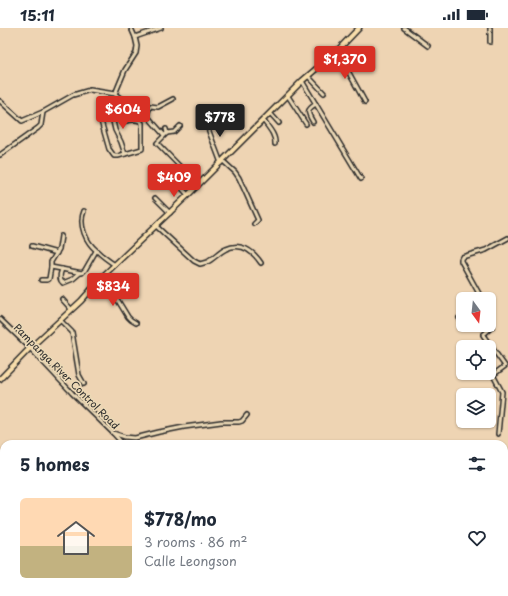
<!DOCTYPE html>
<html lang="en">
<head>
<meta charset="utf-8">
<style>
  :root { --surface:#fff; --page:#f2f2f3; --text:#1f2937; --muted:#747a83; --line:#e0e1e3; --accent:#d93025 }
  body { margin:0; font-family:"Playpen Sans",sans-serif; background:var(--page); color:var(--text); height:100vh; display:flex; flex-direction:column; font-size:15px; white-space:nowrap }
  * { box-sizing:border-box; margin:0 }
  p { font-size:13px; color:var(--muted) }
  .icon { flex:none; width:22px; height:22px; fill:none; stroke:currentColor; stroke-width:2; stroke-linecap:round; stroke-linejoin:round }
  .map { position:relative; flex:1; overflow:hidden }
  .panel { position:absolute; left:0px; top:412px; width:508px; height:156px; display:flex; flex-direction:column; background:var(--surface); border-radius:12px 12px 0 0; box-shadow:0 1px 3px #0004 }
  .panel>* { flex:none }
  .needle { width:26px; rotate:165deg }
  .tools { position:absolute; left:456px; top:264px; display:grid; gap:8px }
  .tools a { display:grid; place-items:center; width:40px; height:40px; border-radius:6px; background:var(--surface); box-shadow:0 1px 3px #0004; font-size:20px }
  .price { position:absolute; translate:-50% -34px; padding:0 9px; border-radius:4px; background:var(--accent); color:#fff; font-size:13px; line-height:26px; filter:drop-shadow(0 1px 2px #0008) }
  .price::after { content:''; position:absolute; left:50%; top:24px; width:12px; height:9px; margin-left:-6px; background:inherit; clip-path:polygon(0 0,100% 0,50% 100%) }
  .price.active { background:#222; color:#fff }
  ul { padding:0; list-style:none }
  li { display:flex; align-items:center; gap:12px; height:100px; padding:0 20px }
  li+li { border-top:1px solid var(--line) }
  li span { display:grid; place-items:center; flex:none; width:112px; height:80px; border-radius:6px; color:#555 }
  li>.icon { margin-inline-start:auto }
  span .icon { width:48px; height:48px; fill:#fffc; stroke-width:1 }
  li b { font-size:17px }
  h2 { display:flex; justify-content:space-between; align-items:center; height:48px; padding:0 20px; font-size:17px }
  .status { display:flex; justify-content:space-between; align-items:center; height:28px; padding:0 20px; background:var(--surface); direction:ltr }
  .status svg { height:11px; fill:currentColor }
  .map>svg:first-child { display:block }
</style>
</head>
<body>
<div class="status"><b>15:11</b><svg viewBox="0 0 49 12"><path d="M0 12V9h3v3zM5 12V6h3v6zM10 12V3h3v9zM15 12V0h3v12zM26 1h20v11H26zM47 4h2v5h-2z"/></svg></div>
<div class="map">
<svg width="508" height="568" viewBox="0 0 508 568">
  <rect width="100%" height="100%" fill="#eed4b3"/>
  <filter id="ink" filterUnits="userSpaceOnUse"><feTurbulence type="fractalNoise" baseFrequency=".025" numOctaves="2"/><feDisplacementMap in="SourceGraphic" scale="8" xChannelSelector="R" yChannelSelector="G"/><feConvolveMatrix kernelMatrix="1 2 1 2 8 2 1 2 1" color-interpolation-filters="sRGB"/></filter>
  <g filter="url(#ink)">
    <g fill="none" stroke-linecap="round" stroke-linejoin="round">
      <g stroke="#2b2b2b" stroke-width="6">
        <g id="minor">
          <path d="M131,0L135,9L161,0"/>
          <path d="M404,0L428,18"/>
          <path d="M490,0V14"/>
          <path d="M337,23L365,74"/>
          <path d="M308,48L324,65"/>
          <path d="M302,53L361,151"/>
          <path d="M115,66L125,42L136,25L137,18L135,9"/>
          <path d="M288,68L306,96"/>
          <path d="M0,73L22,93L43,84L73,67L90,62L115,66L127,75L143,83L164,107"/>
          <path d="M110,80L115,102L121,114L125,126"/>
          <path d="M270,85L279,95"/>
          <path d="M147,87L150,78L158,79L173,71"/>
          <path d="M204,90L221,135"/>
          <path d="M263,92C268,99 276,107 275,116"/>
          <path d="M121,94C128,93 138,89 142,95V121L118,128H114L109,121L99,86L100,84L120,76L124,73"/>
          <path d="M313,94C307,84 306,82 316,76"/>
          <path d="M166,101L167,105L157,115L198,157"/>
          <path d="M167,105L174,104L180,98"/>
          <path d="M0,127L38,100L41,97L43,84"/>
          <path d="M223,133L235,144L239,150L258,192L254,196"/>
          <path d="M173,141L176,149V154L188,167"/>
          <path d="M155,170L170,185"/>
          <path d="M84,183C78,197 86,214 97,223C102,228 109,233 115,237"/>
          <path d="M156,198L194,233L200,236L207,234C214,231 219,224 226,221C241,214 253,223 261,235"/>
          <path d="M61,208L59,221L51,234V239L82,245L85,242L96,223"/>
          <path d="M32,218L57,225"/>
          <path d="M62,241C60,246 59,252 63,255L73,251L80,245"/>
          <path d="M104,247L113,257L114,266L128,289L131,292L136,295"/>
          <path d="M41,252H47L49,251L51,239"/>
          <path d="M62,271L71,281"/>
          <path d="M482,271L461,233V231L462,229L486,222L508,210"/>
          <path d="M489,287L492,299L483,307L505,338L493,347L502,364L498,406"/>
          <path d="M459,290L463,288"/>
          <path d="M0,291L30,320L72,365L113,405L123,416"/>
          <path d="M60,292L72,304L79,347L84,356"/>
          <path d="M113,405L125,409L135,410L159,404L184,399L221,394H239L242,393L247,387"/>
          <path d="M271,564L275,568"/>
          <path d="M285,564L288,568"/>
          <path d="M323,568L328,564"/>
        </g>
      </g>
      <g stroke="#2b2b2b" stroke-width="7">
        <path id="major" d="M0,351L30,320L81,273L104,247L188,167L302,53L337,23L359,0"/>
      </g>
      <use href="#minor" stroke="#ebd8b5" stroke-width="3"/>
      <use href="#major" stroke="#f9deab" stroke-width="4"/>
    </g>
  </g>
  <g text-anchor="middle" dominant-baseline="central" stroke-width="3.5" stroke-linejoin="round" paint-order="stroke">
    <g font-size="10" fill="#2b2b2b" stroke="#ebd8b5">
      <text transform="translate(67 348) rotate(45)">Pampanga River Control Road</text>
    </g>
  </g>
</svg>
<div class="tools">
<a><svg class="needle" viewBox="-14 -14 28 28"><path d="M0-13l5 13h-10z" fill="#e53935"/><path d="M0 13l5-13h-10z" fill="#747a83"/></svg></a>
<a><svg class="icon" aria-label="locate" viewBox="0 0 24 24"><circle cx="12" cy="12" r="6"/><path d="M12 2v4M12 18v4M2 12h4M18 12h4"/></svg></a>
<a><svg class="icon" aria-label="layers" viewBox="0 0 24 24"><path d="M12 4l9 5-9 5-9-5zM3 14l9 5 9-5"/></svg></a>
</div>
<b class="price" style="left:345px;top:52px">$1,370</b>
<b class="price" style="left:123px;top:102px">$604</b>
<b class="price active" style="left:220px;top:110px">$778</b>
<b class="price" style="left:174px;top:170px">$409</b>
<b class="price" style="left:113px;top:279px">$834</b>
<section class="panel">
<h2>5 homes<svg class="icon" aria-label="filters" viewBox="0 0 24 24"><path d="M4 7h16M4 17h16"/><circle cx="9" cy="7" r="2"/><circle cx="15" cy="17" r="2"/></svg></h2>
<ul>
<li><span style="background:linear-gradient(#ffd9b3 60%,#c2b280 0)"><svg class="icon" aria-label="home" viewBox="0 0 24 24"><path d="M3 11l9-7 9 7M6 9v11h12V9"/></svg></span><div><b>$778/mo</b><p>3 rooms · 86 m²</p><p>Calle Leongson</p></div><svg class="icon" aria-label="heart" viewBox="0 0 24 24"><path d="M12 20l-8-8c-3-5 5-10 8-4 3-6 11-1 8 4z"/></svg></li>
</ul>
</section>
</div>
</body>
</html>
